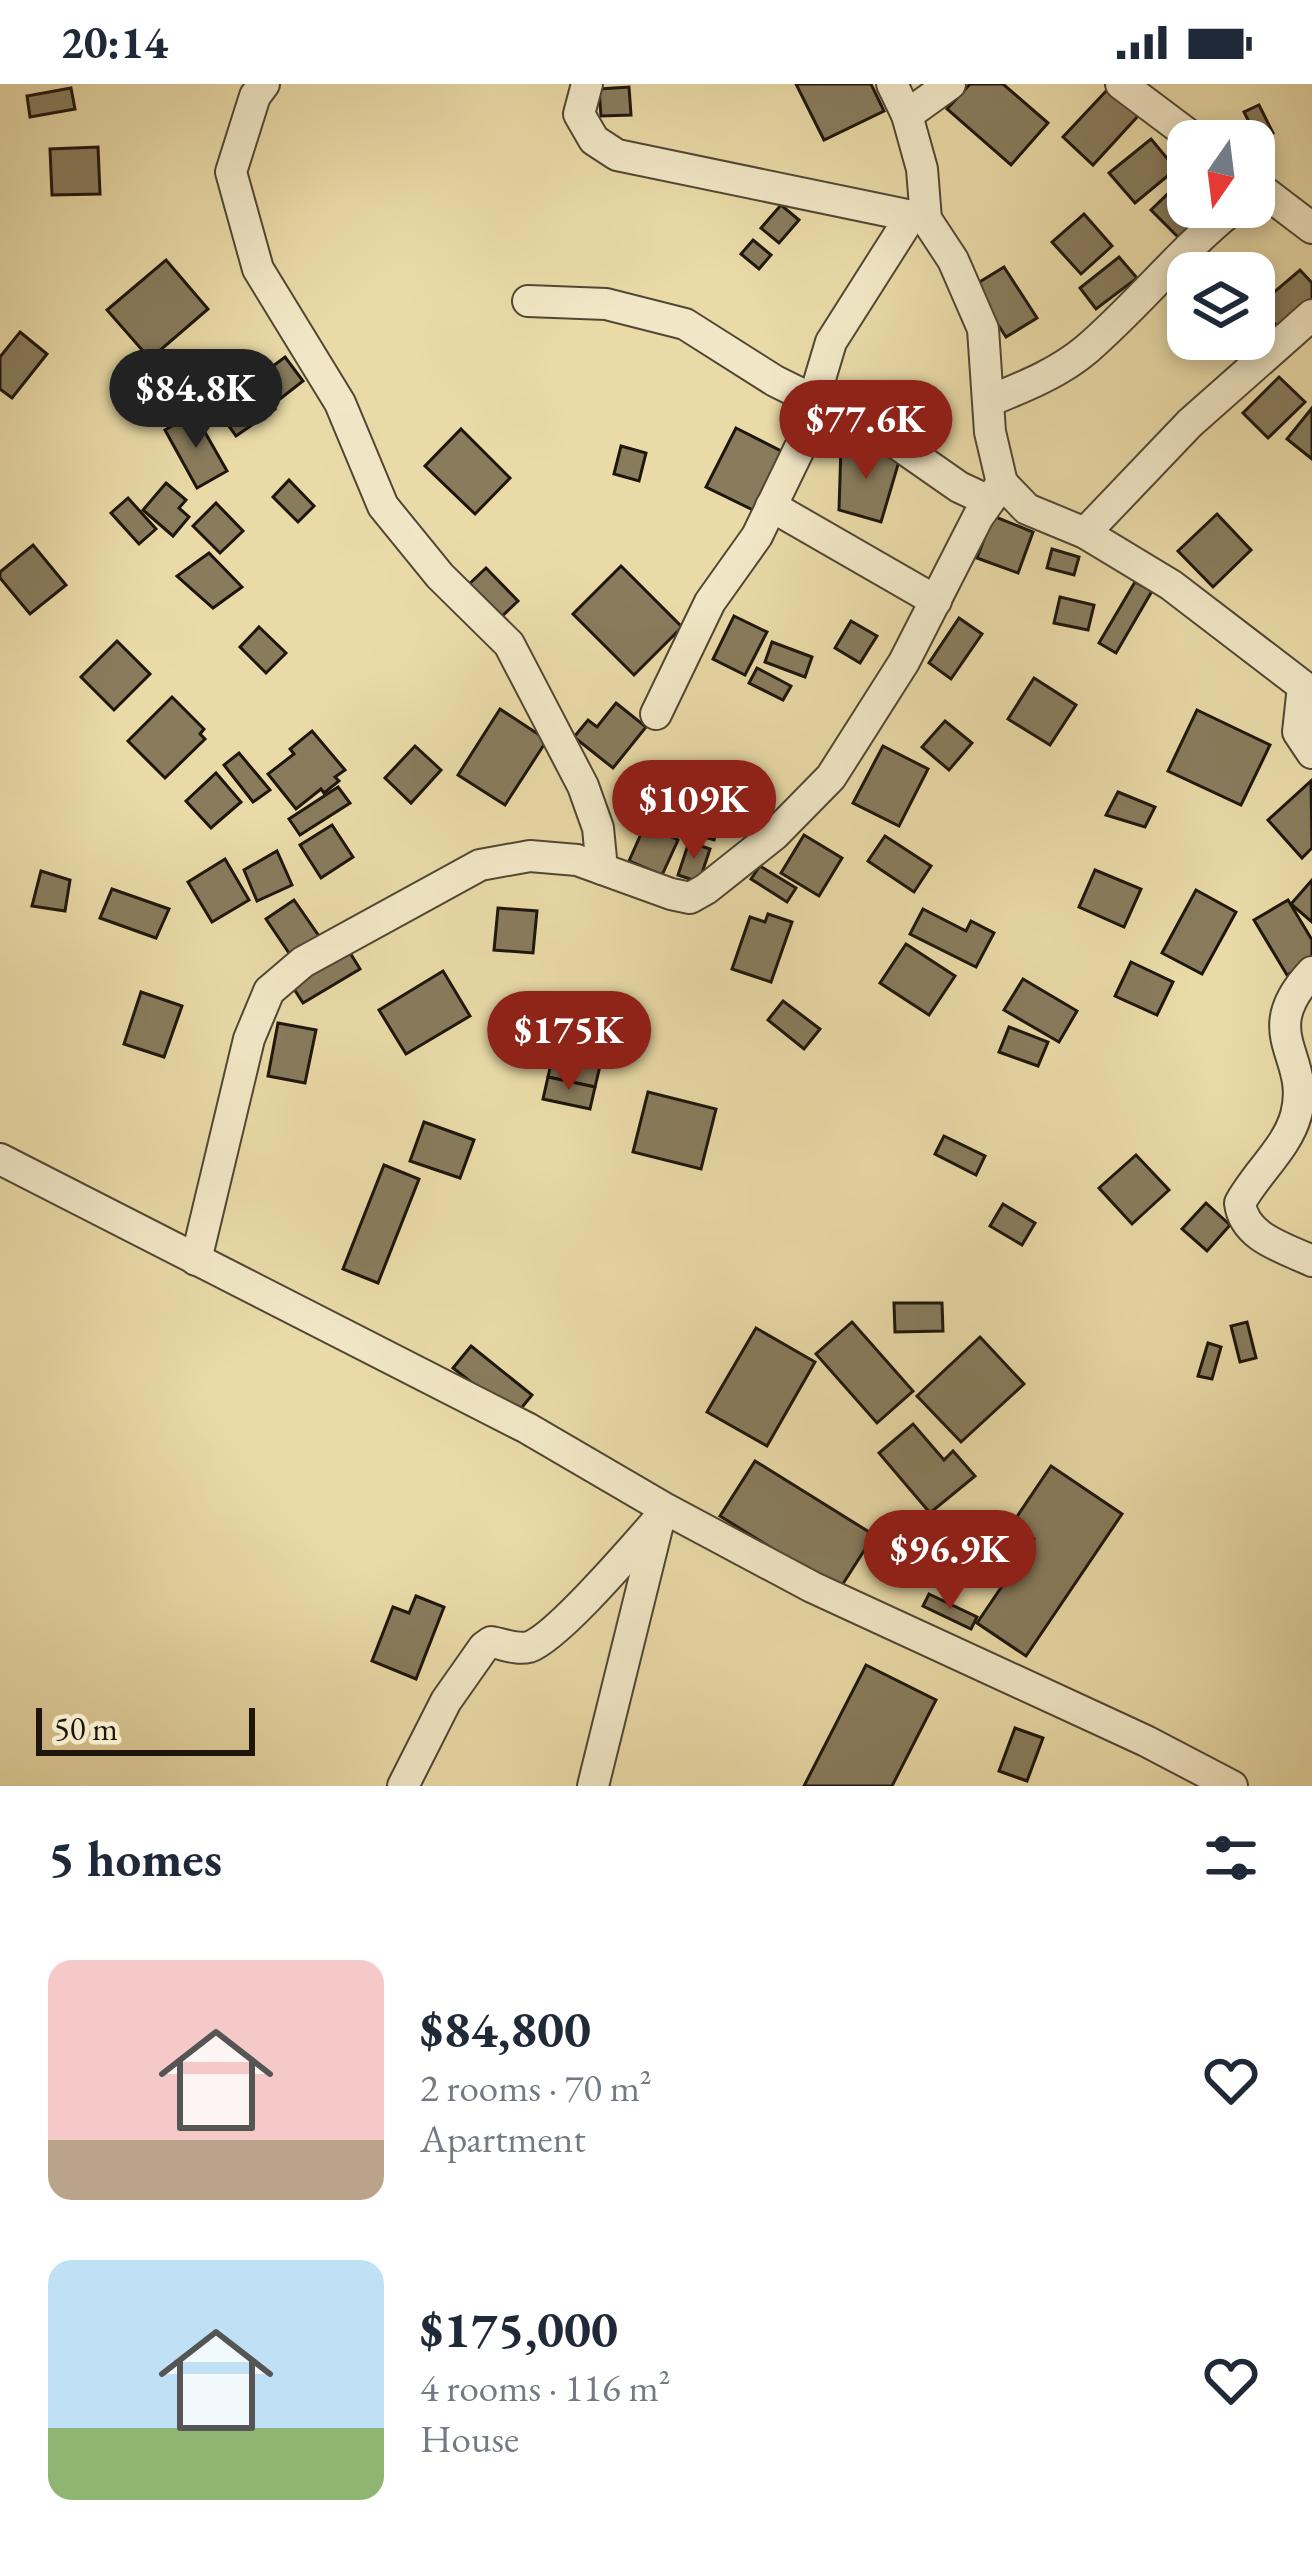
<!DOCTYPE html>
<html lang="en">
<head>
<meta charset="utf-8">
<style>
  :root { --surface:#fff; --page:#f6f6f7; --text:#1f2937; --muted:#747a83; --accent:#8f2418 }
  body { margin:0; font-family:"EB Garamond",serif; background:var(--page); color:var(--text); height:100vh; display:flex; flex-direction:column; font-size:45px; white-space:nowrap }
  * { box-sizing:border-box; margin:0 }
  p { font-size:39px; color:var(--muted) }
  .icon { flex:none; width:66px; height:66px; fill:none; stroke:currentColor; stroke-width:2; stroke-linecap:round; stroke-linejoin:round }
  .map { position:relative; height:1702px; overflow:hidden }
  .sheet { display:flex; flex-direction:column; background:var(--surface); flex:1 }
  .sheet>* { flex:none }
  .needle { width:78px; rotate:194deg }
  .controls { position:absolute; left:1167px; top:36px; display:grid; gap:24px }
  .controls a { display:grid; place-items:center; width:108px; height:108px; border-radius:24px; background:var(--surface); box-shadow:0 6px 18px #0003; font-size:60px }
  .scale { position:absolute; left:36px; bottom:30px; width:219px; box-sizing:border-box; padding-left:12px; border:6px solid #1e160d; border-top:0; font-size:33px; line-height:42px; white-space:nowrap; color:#1e160d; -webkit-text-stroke:9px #f1e7c6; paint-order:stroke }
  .price { position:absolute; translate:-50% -102px; padding:0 27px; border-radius:42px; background:var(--accent); color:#fff; font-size:39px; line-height:78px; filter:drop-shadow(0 3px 6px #0008) }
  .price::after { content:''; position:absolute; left:50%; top:72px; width:36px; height:27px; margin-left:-18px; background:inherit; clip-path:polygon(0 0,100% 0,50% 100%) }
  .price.active { background:#222; color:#fff }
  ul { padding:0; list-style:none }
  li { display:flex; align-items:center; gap:36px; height:300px; padding:0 48px }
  li span { display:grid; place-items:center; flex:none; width:336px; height:240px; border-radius:24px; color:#555 }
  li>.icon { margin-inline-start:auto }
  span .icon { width:144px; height:144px; fill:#fffc; stroke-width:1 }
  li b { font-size:51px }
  h2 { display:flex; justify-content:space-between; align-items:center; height:144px; padding:0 48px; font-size:51px }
  .status { display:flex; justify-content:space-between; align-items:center; height:84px; padding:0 60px; background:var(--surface); direction:ltr }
  .status svg { height:33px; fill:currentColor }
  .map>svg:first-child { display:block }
</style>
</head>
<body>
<div class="status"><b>20:14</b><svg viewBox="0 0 49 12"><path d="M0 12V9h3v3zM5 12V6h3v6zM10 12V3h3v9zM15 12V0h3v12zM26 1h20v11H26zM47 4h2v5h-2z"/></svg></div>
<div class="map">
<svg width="1312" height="1702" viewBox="0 0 1312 1702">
  <rect width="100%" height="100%" fill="#e9daa7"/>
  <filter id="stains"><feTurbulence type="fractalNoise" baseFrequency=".00167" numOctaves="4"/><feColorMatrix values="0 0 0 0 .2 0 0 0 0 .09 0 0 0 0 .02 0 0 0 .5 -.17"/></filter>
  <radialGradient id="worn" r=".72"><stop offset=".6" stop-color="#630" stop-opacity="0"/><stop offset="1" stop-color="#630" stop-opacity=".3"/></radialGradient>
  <g fill="#887c5d" stroke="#1e160d" stroke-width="3">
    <path d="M796,0H871L884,27L824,56Z"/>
    <path d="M970,0H1003L1048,39L1011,81L947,25Z"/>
    <path d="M629,3L631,31L601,32L599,5Z"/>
    <path d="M71,4L75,25L30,33L27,12Z"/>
    <path d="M1108,5L1138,32L1093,81L1063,53Z"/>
    <path d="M1259,21L1273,49L1258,56L1244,28Z"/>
    <path d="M1151,55L1176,85L1135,119L1109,89Z"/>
    <path d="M98,63L100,110L52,111L50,65Z"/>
    <path d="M1179,99L1188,109V123H1202L1208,129L1180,155L1151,126Z"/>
    <path d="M781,121L799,136L779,159L761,144Z"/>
    <path d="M1084,130L1112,162L1081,190L1052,158Z"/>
    <path d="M753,156L771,171L759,185L741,170Z"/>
    <path d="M1119,173L1137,194L1096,225L1080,204Z"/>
    <path d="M166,176L208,225L150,275L107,226Z"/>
    <path d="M1004,183L1037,234L1006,253L973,202Z"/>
    <path d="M1300,186L1312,199V220L1281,247L1259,221Z"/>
    <path d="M20,248L47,270L12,314L0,305V273Z"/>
    <path d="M285,273L303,297L280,315L261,291Z"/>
    <path d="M219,285L231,302L210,317L198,299Z"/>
    <path d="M1279,293L1305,318L1268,354L1243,329Z"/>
    <path d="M258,300L275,325L236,352L218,327Z"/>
    <path d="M1312,324V375L1287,355Z"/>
    <path d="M194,329L227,387L197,404L165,346Z"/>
    <path d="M736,344L783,368L753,426L706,403Z"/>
    <path d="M461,345L510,394L475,430L425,382Z"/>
    <path d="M621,362L646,369L639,397L614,390Z"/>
    <path d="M841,362L900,374L881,438L839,426Z"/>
    <path d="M289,396L314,422L298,438L273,413Z"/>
    <path d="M166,399L186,416L179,424L189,433L173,452L143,426Z"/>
    <path d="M128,414L156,445L139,460L111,429Z"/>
    <path d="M216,419L243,447L220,469L193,442Z"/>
    <path d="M1217,430L1251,466L1213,503L1178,467Z"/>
    <path d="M993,432L1033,448L1018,489L977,474Z"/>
    <path d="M33,461L66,501L30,530L0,494V488Z"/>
    <path d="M1052,465L1079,473L1074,491L1047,484Z"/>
    <path d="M209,469L242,503L213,524L177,492Z"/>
    <path d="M621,482L682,543L634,591L573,530Z"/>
    <path d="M486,484L518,517L497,537L465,504Z"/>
    <path d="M1135,498L1152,507L1116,569L1099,559Z"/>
    <path d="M1060,513L1094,521L1088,546L1054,539Z"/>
    <path d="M734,532L767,548L745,591L713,575Z"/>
    <path d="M959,534L982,550L951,595L929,579Z"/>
    <path d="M851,537L877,552L860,579L835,564Z"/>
    <path d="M259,543L286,569L266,589L240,563Z"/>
    <path d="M117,557L150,590L114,626L81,593Z"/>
    <path d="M772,558L812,573L805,593L765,578Z"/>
    <path d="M757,584L791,602L783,616L749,599Z"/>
    <path d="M1034,594L1076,621L1050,661L1008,635Z"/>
    <path d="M172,613L204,645L200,650L205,655L165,694L128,657Z"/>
    <path d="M616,619L646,643L613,684L574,653L588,636L597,643Z"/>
    <path d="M500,625L547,656L505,721L458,691Z"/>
    <path d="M1197,626L1270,661L1241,721L1168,687Z"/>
    <path d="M945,637L972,659L949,686L922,663Z"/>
    <path d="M312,647L345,686L335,693L339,697L324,709L321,705L296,725L268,690L294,670L290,665Z"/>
    <path d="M415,662L441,686L411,719L385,694Z"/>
    <path d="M883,662L928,685L899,742L853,719Z"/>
    <path d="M239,669L270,706L253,718L224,681Z"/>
    <path d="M216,689L241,718L211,744L186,717Z"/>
    <path d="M1311,697L1312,764L1302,774L1268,736Z"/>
    <path d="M338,703L350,719L300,751L289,735Z"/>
    <path d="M1118,708L1155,723L1145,743L1106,731Z"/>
    <path d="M651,712L721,733L714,756L644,735Z"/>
    <path d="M332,741L353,773L321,794L300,761Z"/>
    <path d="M645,741L678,756L662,791L629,777Z"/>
    <path d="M804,751L842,774L819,812L781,789Z"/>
    <path d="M885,752L931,782L914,808L868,777Z"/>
    <path d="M689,758L710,765L699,798L678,791Z"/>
    <path d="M277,767L292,801L257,817L244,786Z"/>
    <path d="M225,775L249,816L212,838L188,798Z"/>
    <path d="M760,782L796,804L787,818L751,795Z"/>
    <path d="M1095,786L1141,805L1124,843L1079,823Z"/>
    <path d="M41,787L70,796L65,827L32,822Z"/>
    <path d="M1312,796V838L1291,820Z"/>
    <path d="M112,805L169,825L156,854L100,834Z"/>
    <path d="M1196,806L1236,828L1202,890L1162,869Z"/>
    <path d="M294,816L321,855L293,875L266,835Z"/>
    <path d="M1288,816L1312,856V877L1287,891L1254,836Z"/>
    <path d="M498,824L537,827L533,869L494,866Z"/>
    <path d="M923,825L966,847L971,837L994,849L976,883L910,850Z"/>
    <path d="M768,830L792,838L771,898L732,885L750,833L765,838Z"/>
    <path d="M344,859L360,885L303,919L287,894Z"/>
    <path d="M906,860L955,892L929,931L880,899Z"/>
    <path d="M1131,878L1173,898L1157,931L1115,912Z"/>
    <path d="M443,887L470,932L406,970L379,926Z"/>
    <path d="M1023,895L1077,927L1059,958L1004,926Z"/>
    <path d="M141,908L182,922L164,973L124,960Z"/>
    <path d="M783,917L820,945L804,965L768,936Z"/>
    <path d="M278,939L316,946L305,999L268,992Z"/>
    <path d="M1009,943L1048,958L1038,982L999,968Z"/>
    <path d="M556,955L604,965L595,1003L548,993Z"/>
    <path d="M548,993L595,1003L590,1025L543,1015Z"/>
    <path d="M648,1008L716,1025L701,1085L633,1068Z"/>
    <path d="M424,1038L474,1056L460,1094L410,1077Z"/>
    <path d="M944,1052L985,1072L976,1091L935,1070Z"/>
    <path d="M1136,1071L1169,1106L1132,1140L1099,1104Z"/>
    <path d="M384,1081L419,1095L378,1199L343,1185Z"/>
    <path d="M1206,1119L1230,1141L1207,1167L1182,1145Z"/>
    <path d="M1003,1120L1035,1139L1022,1161L990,1142Z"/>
    <path d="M894,1219H942L943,1247L895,1248Z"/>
    <path d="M852,1238L913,1307L877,1339L816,1270Z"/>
    <path d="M1247,1238L1256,1274L1240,1278L1231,1242Z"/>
    <path d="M756,1244L815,1278L767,1362L707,1328Z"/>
    <path d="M980,1253L1024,1300L961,1358L917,1312Z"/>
    <path d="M1208,1259L1221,1263L1212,1295L1198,1292Z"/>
    <path d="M471,1262L532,1311L515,1332L453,1284Z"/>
    <path d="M913,1340L944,1376L953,1367L975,1392L930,1429L879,1369Z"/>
    <path d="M755,1377L874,1451L839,1506L720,1432Z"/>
    <path d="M1051,1382L1122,1430L1026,1572L977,1539L1034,1455L1012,1440Z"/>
    <path d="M929,1510L977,1533L971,1545L923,1522Z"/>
    <path d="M416,1512L444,1523L416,1595L372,1577L393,1523L409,1529Z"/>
    <path d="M866,1581L936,1616L892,1702H804Z"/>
    <path d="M1015,1644L1043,1654L1027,1697L999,1687Z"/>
  </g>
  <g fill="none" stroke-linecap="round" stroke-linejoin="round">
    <g stroke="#514734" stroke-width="34">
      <g id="street">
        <path d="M264,0L255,12L231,88L258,185L340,319L383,422L440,492L509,560L583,702L598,744L602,785"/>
        <path d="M587,0L579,30L594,56L617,71L926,135"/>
        <path d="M892,0L907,31L922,85L926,135L953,176L983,245L990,348L1002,399L1027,425L1085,449L1171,501L1303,602L1298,648L1312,669"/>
        <path d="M1121,0L1197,57"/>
        <path d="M907,31L950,0"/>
        <path d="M1254,100L1312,144"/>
        <path d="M528,217L606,220L685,240L775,297L886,352L959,403L989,417"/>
        <path d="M989,317C1023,303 1059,289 1087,265C1139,220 1181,166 1235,123"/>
        <path d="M813,318L831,258L911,132"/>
        <path d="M771,422L936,517"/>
        <path d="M1085,449L1190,339L1312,231"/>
        <path d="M656,630L710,518L757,452L820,322"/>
        <path d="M1312,888C1253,951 1312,971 1296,1031C1287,1064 1256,1089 1240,1119C1244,1154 1285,1164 1312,1177"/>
        <path d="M0,1075L527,1344L664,1424L812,1503L1146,1657L1232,1702"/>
        <path d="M196,1176L249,955L269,907L303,878L480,781L530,772L577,776L671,810L690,814L706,805L774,751L831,693L904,578L978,433L1002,399"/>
        <path d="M403,1702L446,1617L484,1563L491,1558C504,1560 516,1566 529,1563C558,1553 634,1463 658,1436"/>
        <path d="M593,1702L658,1440"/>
      </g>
    </g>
    <use href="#street" stroke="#f1e7c6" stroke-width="30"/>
  </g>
  <rect width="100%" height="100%" filter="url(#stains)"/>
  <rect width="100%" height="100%" fill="url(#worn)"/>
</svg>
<div class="controls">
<a><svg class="needle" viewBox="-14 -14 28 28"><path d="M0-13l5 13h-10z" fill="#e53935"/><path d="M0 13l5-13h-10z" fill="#747a83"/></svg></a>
<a><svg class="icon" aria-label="layers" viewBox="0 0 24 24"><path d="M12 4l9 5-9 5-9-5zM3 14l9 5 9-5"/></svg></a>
</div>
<div class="scale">50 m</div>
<b class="price active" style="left:196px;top:367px">$84.8K</b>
<b class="price" style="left:866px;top:398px">$77.6K</b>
<b class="price" style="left:694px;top:778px">$109K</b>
<b class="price" style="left:569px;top:1009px">$175K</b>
<b class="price" style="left:950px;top:1528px">$96.9K</b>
</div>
<section class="sheet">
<h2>5 homes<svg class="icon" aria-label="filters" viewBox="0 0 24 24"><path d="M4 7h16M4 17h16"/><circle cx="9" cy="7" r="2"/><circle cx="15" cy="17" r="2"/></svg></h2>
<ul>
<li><span style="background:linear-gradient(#f6c9c9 75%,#b9a48a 0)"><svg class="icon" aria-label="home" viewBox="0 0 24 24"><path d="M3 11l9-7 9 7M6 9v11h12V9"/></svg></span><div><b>$84,800</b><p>2 rooms · 70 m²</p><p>Apartment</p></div><svg class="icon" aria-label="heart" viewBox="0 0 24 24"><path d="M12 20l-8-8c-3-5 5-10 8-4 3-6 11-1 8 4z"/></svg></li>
<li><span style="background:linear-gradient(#bfe0f5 70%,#8fb573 0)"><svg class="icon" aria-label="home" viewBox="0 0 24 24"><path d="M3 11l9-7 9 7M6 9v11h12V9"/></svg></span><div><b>$175,000</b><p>4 rooms · 116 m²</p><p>House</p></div><svg class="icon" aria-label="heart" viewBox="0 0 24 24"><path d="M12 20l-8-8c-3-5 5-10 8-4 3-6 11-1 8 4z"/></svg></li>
</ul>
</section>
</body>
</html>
